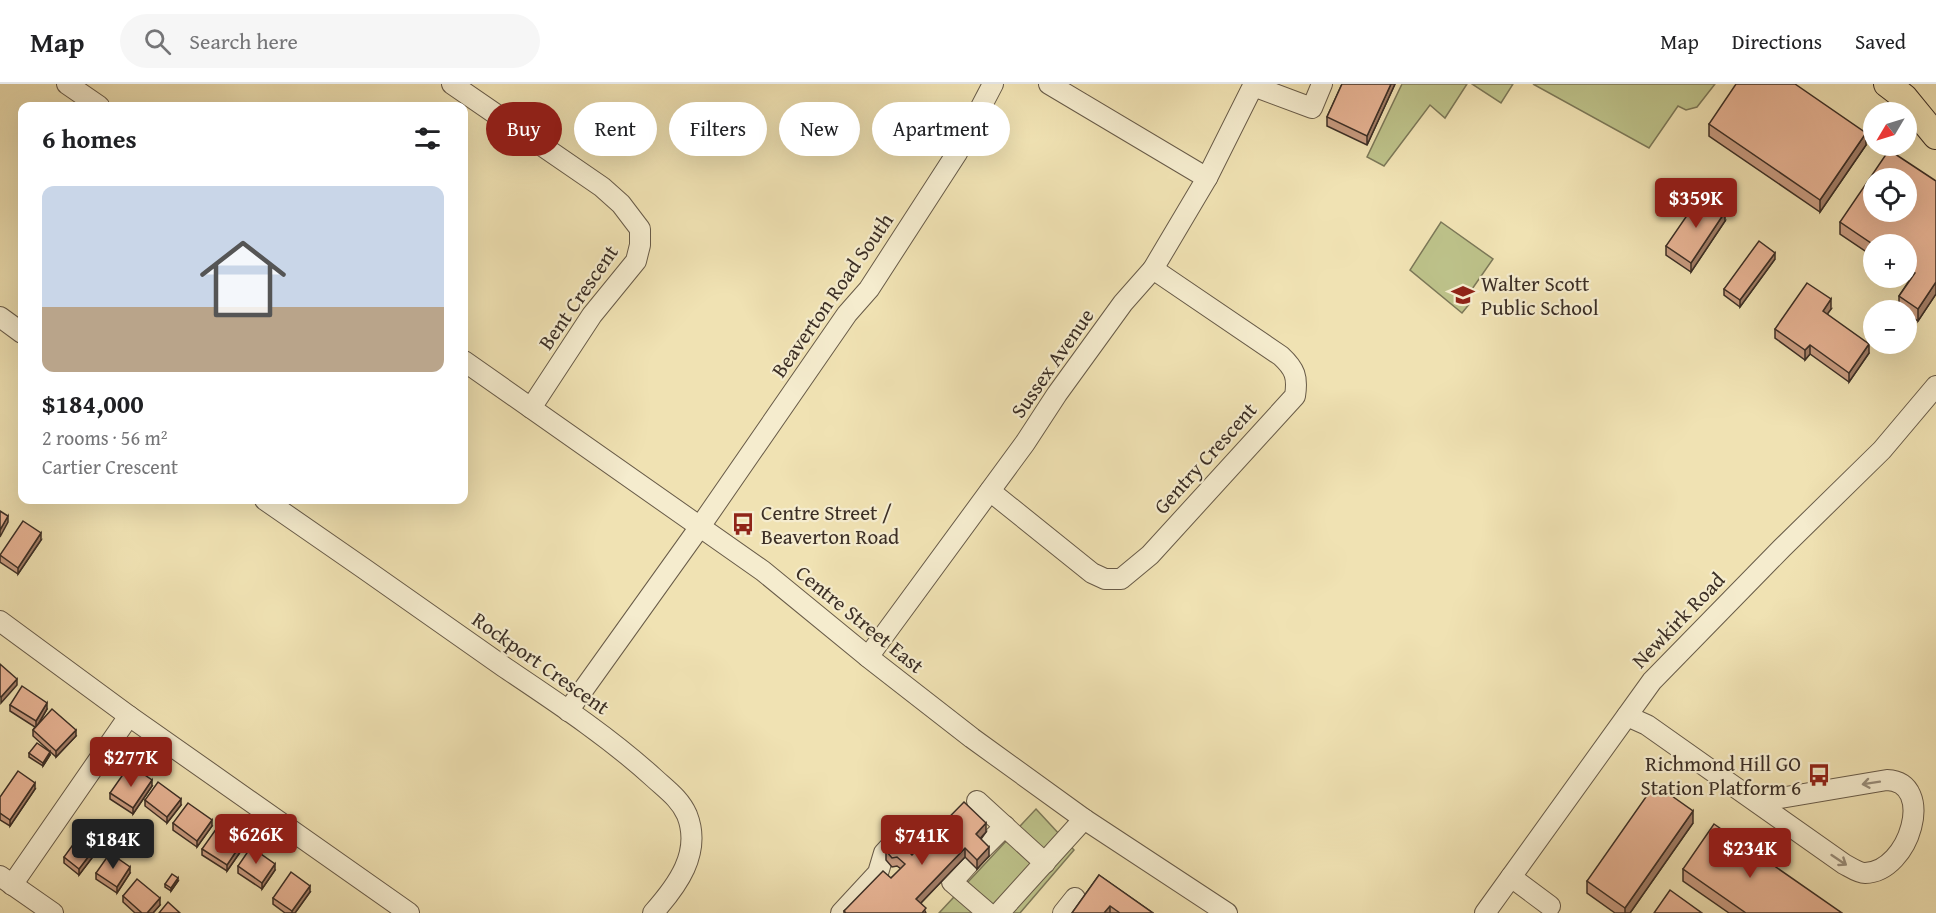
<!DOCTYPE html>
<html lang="en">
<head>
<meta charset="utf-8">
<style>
  :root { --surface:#fff; --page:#f6f6f6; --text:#202124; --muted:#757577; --line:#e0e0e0; --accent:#8f2418 }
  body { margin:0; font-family:"Gentium Book Plus",serif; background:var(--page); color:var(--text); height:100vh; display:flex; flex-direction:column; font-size:22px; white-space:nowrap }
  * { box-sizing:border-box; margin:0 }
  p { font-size:20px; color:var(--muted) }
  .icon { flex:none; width:33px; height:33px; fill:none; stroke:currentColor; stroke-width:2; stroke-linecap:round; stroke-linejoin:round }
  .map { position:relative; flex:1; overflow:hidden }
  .sheet { position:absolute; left:18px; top:18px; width:450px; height:402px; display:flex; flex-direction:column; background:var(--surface); border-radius:12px; box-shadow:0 6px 24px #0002 }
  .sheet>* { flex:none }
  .guide { position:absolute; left:486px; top:18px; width:570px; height:54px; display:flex; gap:12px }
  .needle { width:39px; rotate:232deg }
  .controls { position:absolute; left:1863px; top:18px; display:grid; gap:12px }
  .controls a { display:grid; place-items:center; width:54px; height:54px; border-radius:50%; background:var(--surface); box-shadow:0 6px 24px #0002; font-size:30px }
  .price { position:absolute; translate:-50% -51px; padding:0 14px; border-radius:6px; background:var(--accent); color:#fff; font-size:20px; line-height:39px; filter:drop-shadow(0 2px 3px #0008) }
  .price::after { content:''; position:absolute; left:50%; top:36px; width:18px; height:14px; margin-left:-9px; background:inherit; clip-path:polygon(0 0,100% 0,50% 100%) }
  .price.on { background:#222; color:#fff }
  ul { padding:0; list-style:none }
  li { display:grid; align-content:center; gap:12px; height:318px; padding:0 24px }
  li+li { border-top:2px solid var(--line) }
  li span { display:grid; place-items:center; height:186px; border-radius:12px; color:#555 }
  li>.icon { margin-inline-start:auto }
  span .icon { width:108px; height:108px; fill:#fffc; stroke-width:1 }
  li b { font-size:26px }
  h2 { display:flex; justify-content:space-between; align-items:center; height:72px; padding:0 24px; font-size:26px }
  .pill { padding:0 21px; border-radius:27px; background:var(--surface); box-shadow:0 6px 24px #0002; font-size:21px; line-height:54px }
  .pill.on { background:var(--accent); color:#fff }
  header { display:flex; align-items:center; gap:36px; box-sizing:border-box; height:84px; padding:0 30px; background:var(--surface); border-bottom:2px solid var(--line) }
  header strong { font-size:28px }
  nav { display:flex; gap:33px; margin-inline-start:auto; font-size:21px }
  .search { width:420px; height:54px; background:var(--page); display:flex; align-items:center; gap:15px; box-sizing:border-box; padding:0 21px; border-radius:33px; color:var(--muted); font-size:22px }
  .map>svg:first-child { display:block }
</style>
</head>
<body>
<header>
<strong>Map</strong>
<div class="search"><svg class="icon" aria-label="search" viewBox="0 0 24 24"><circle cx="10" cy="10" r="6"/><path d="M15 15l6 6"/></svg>Search here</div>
<nav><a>Map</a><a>Directions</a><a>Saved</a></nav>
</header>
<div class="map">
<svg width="1936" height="829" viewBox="0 0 1936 829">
  <rect width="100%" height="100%" fill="#f0e2b3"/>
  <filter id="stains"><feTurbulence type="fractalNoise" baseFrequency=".00333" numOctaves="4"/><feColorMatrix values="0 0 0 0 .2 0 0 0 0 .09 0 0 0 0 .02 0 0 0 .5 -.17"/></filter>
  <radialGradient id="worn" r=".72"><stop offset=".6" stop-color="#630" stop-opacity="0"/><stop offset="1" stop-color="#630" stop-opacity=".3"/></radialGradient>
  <g fill="#bdc28a" stroke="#7c7858" stroke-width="1.5">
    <path d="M1402,0H1467L1445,34L1430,21L1384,82L1367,73Z"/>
    <path d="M1472,0H1513L1501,19Z"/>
    <path d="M1533,0H1715L1697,23L1686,26L1678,22L1649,64Z"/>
    <path d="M1441,138L1493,175L1470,208L1471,218L1462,229L1410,186Z"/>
    <path d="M1036,725L1074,766L1020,829H939Z"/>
  </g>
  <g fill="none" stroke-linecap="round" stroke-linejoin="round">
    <g stroke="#685b48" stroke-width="22">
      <g id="minor">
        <path d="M67,0L99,22"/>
        <path d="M452,0L602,103L621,120L640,145V161L636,177L592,231L531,324"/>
        <path d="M1049,0L1207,94"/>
        <path d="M1253,2L1312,24L1322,0"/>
        <path d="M0,233L22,249"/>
        <path d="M464,277L763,487L868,573L972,654L1084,735L1227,829"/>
        <path d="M990,407L1092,489L1105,495H1121L1150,471L1295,312C1298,293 1295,285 1281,272L1153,185"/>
        <path d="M265,416C345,471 425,527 504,583C556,618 608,652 654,694C667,706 680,715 687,731C702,769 677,802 653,829"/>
        <path d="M0,537L129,632L409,829"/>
        <path d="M868,573L1025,359L1057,310L1123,219L1153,185L1207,94L1254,0"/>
        <path d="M568,627L699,444L847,230L869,205L957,69L993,0"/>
        <path d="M1627,632L1647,641L1844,780C1850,783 1858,789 1865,789C1910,788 1936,698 1887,696L1757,718"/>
        <path d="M977,717L1045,779"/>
        <path d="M982,765L1005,742"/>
        <path d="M970,778L952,798L988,829"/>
        <path d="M0,792L53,829"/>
        <path d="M1511,793L1550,822"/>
        <path d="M12,801L129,632"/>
        <path d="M841,829L878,789L884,769L896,756"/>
        <path d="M999,829L1084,735"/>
        <path d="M1063,829L1075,814"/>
        <path d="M1485,829L1652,597L1782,464L1882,366L1936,302"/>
      </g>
    </g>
    <g stroke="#3b2e25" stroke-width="28">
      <path id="major" d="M1887,0L1904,13L1936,52"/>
    </g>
    <use href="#minor" stroke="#f5ecce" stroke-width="20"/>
    <use href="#major" stroke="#f0e2b3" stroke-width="26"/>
  </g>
  <g fill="#c89b80" stroke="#3b2e25" stroke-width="1.5">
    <path d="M1342,0H1395L1367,61L1327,42V33Z"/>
    <path d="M1709,40L1866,61L1820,128L1709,52Z"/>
    <path d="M1936,97V210L1918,237L1906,230V226H1902L1899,224V212L1909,197L1904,194H1906V160H1874V173L1840,150V138Z"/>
    <path d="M1725,137L1691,188L1666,171V162Z"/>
    <path d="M1775,175L1740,223L1724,211V205Z"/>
    <path d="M1831,225L1827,230L1869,269L1849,298L1810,270L1805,276L1775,254V245Z"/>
    <path d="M41,456L18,490L0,478V471Z"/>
    <path d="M10,621L47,625L37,642L76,652L56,673L33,652V646L35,643L10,627Z"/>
    <path d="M29,669L50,671L43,682L29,673Z"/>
    <path d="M152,702L133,730L110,715V709Z"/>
    <path d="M35,705L10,742L0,736V713Z"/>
    <path d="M145,716L181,721L167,739L145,722Z"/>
    <path d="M173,739L212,742L197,763L173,746Z"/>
    <path d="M1693,739L1630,829H1615L1587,809V797Z"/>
    <path d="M986,748L981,755L989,772L977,785L965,773L921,819L926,829H844V827L891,794L901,785L897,782L892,783L886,776V767L912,771Z"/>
    <path d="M101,762L79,791L64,779V773Z"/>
    <path d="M243,764L227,787L202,771V765Z"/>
    <path d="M238,782L275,786L262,805L238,789Z"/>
    <path d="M1683,785L1842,829H1729L1683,797Z"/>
    <path d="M96,789H130L117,809L96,795Z"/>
    <path d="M1099,791L1153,829H1072Z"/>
    <path d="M178,797L171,807L165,803V800Z"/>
    <path d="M310,808L295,829H285L273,820V814Z"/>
    <path d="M123,812L160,821L153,829H135L123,818Z"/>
  </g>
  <g fill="#a27e68" stroke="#3b2e25" stroke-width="1.5">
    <path d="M1391,0H1395L1367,61V52Z"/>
    <path d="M1866,49V61L1820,128V116Z"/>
    <path d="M1725,128V137L1691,188V179Z"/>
    <path d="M1775,169V175L1740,223V216Z"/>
    <path d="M1936,198V210L1918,237V225Z"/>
    <path d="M1831,215V225L1823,236V227Z"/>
    <path d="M1869,260V269L1849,298V289Z"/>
    <path d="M1810,261V270L1805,276V266Z"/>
    <path d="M8,432V438L0,453V446Z"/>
    <path d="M41,449V456L18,490V484Z"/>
    <path d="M17,595V601L1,619V613Z"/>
    <path d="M47,619V625L36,644V637Z"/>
    <path d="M76,646V652L56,673V667Z"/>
    <path d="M50,668V671L43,682V679Z"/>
    <path d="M152,696V702L133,730V724Z"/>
    <path d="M35,699V705L10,742V736Z"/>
    <path d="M181,715V721L167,739V733Z"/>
    <path d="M1693,727V739L1630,829H1625V824Z"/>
    <path d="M212,736V742L197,763V757Z"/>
    <path d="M986,739V748L976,759V750Z"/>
    <path d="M101,756V762L79,791V785Z"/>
    <path d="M243,757V764L227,787V781Z"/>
    <path d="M989,763V772L977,785V776Z"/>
    <path d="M965,764V773L916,824V815Z"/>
    <path d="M275,780V786L262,805V799Z"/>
    <path d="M130,783V789L117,809V803Z"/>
    <path d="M178,794V797L171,807V804Z"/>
    <path d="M310,802V808L295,829H292V827Z"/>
    <path d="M160,814V821L153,829H147Z"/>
    <path d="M1110,822V829H1104Z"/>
  </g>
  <g fill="#e8b495" stroke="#3b2e25" stroke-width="1.5" fill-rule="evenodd">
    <path d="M1342,0H1391L1367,52L1327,33Z"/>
    <path d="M1736,0H1795L1866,49L1820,116L1709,40Z"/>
    <path d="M1889,66L1936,97V198L1918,225L1899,212L1915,189L1906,183V160L1874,161L1840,138ZM1874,94H1906V128H1874Z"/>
    <path d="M1701,111L1725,128L1691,179L1666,162Z"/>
    <path d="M1759,157L1775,169L1740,216L1724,205Z"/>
    <path d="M1807,199L1831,215L1823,227L1869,260L1849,289L1810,261L1805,266L1775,245Z"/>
    <path d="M0,427L8,432L0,446Z"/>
    <path d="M23,437L41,449L18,484L0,471Z"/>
    <path d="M0,580L17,595L1,613L0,612Z"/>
    <path d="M22,602L47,619L36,637L10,621Z"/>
    <path d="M52,625L76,646L56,667L33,646Z"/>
    <path d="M37,659L50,668L43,679L29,669Z"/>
    <path d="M136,685L152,696L133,724L110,709L124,689L130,693Z"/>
    <path d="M18,687L35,699L10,736L0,729V713Z"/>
    <path d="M158,698L181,715L167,733L145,716Z"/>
    <path d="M1655,700L1693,727L1625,824L1587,797Z"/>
    <path d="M964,718L986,739L976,750L989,763L977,776L965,764L916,815L926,824L922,829H846L844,827L883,787L891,794L905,780L897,773L892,774L886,767L887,759L898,754L903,759L905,764L912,771Z"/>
    <path d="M188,719L212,736L197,757L173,739Z"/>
    <path d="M1714,740L1842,829H1746L1683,785Z"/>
    <path d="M219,741L243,757L227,781L202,765Z"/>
    <path d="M85,744L101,756L79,785L64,773Z"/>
    <path d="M251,763L275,780L262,799L238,782Z"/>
    <path d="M110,769L130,783L117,803L96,789Z"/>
    <path d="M291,788L310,802L292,827L273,814Z"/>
    <path d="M172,790L178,794L171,804L165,800Z"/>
    <path d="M1099,791L1153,829H1120L1110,822L1104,829H1072Z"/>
    <path d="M137,795L160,814L147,829H142L123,812Z"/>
    <path d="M1670,806L1702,829H1654Z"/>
    <path d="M168,818L180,829H159Z"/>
  </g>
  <defs><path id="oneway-shaft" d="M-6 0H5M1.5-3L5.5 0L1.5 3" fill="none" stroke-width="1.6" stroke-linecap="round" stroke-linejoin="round" transform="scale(1.5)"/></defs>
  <g stroke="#988d7a">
    <use href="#oneway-shaft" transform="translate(1871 699) rotate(171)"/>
    <use href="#oneway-shaft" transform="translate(1839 776) rotate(34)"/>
  </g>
  <defs>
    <g id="school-bare" transform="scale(1.8)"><path d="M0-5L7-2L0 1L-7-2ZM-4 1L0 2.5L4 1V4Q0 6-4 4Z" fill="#8f2418" stroke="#f5ecce" stroke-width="2.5" paint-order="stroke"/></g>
    <g id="bus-bare" transform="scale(1.8)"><path d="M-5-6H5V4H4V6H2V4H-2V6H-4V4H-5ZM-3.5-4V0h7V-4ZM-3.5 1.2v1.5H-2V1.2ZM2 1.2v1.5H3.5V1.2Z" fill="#8f2418" stroke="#f5ecce" stroke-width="2.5" paint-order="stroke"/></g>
  </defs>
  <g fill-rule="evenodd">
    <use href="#school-bare" x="1463" y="211"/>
    <use href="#bus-bare" x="743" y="440"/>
    <use href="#bus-bare" x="1819" y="691"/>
  </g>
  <g text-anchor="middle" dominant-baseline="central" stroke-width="4.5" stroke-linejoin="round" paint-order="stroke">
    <g font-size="21" fill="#3b2e25" stroke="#f5ecce" text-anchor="start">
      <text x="1481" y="199">Walter Scott<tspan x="1481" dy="24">Public School</tspan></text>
      <text x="761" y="428">Centre Street /<tspan x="761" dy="24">Beaverton Road</tspan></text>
      <text x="1801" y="679" text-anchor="end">Richmond Hill GO<tspan x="1801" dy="24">Station Platform 6</tspan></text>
    </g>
    <g font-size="21" fill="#3b2e25" stroke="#f5ecce">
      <text transform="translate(832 211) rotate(-55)">Beaverton Road South</text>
      <text transform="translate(578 213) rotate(-55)">Bent Crescent</text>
      <text transform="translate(1052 279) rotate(-55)">Sussex Avenue</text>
      <text transform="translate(1205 374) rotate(-48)">Gentry Crescent</text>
      <text transform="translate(860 535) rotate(39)">Centre Street East</text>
      <text transform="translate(1678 536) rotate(-46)">Newkirk Road</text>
      <text transform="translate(541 579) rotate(35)">Rockport Crescent</text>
    </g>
  </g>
  <rect width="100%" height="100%" filter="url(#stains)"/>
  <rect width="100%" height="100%" fill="url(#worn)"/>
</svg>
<div class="controls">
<a><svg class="needle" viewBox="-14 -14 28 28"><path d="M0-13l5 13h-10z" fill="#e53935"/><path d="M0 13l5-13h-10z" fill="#757577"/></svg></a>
<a><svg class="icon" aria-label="locate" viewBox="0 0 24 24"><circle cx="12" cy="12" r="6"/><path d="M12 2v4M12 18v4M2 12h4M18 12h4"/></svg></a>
<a>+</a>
<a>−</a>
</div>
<b class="price" style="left:1696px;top:145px">$359K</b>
<b class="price" style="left:131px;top:704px">$277K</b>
<b class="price" style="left:256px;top:781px">$626K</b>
<b class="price" style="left:922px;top:782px">$741K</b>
<b class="price on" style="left:113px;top:786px">$184K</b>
<b class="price" style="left:1750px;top:795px">$234K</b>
<div class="guide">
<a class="pill on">Buy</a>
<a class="pill">Rent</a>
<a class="pill">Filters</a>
<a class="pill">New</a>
<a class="pill">Apartment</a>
</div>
<section class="sheet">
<h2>6 homes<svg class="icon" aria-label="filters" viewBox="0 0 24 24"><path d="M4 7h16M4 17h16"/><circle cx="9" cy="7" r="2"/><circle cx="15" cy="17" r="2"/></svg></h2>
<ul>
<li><span style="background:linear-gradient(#c9d6e8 65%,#b9a48a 0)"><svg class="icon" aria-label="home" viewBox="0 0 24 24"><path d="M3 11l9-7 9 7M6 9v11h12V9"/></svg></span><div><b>$184,000</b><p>2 rooms · 56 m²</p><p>Cartier Crescent</p></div></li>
</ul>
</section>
</div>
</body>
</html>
